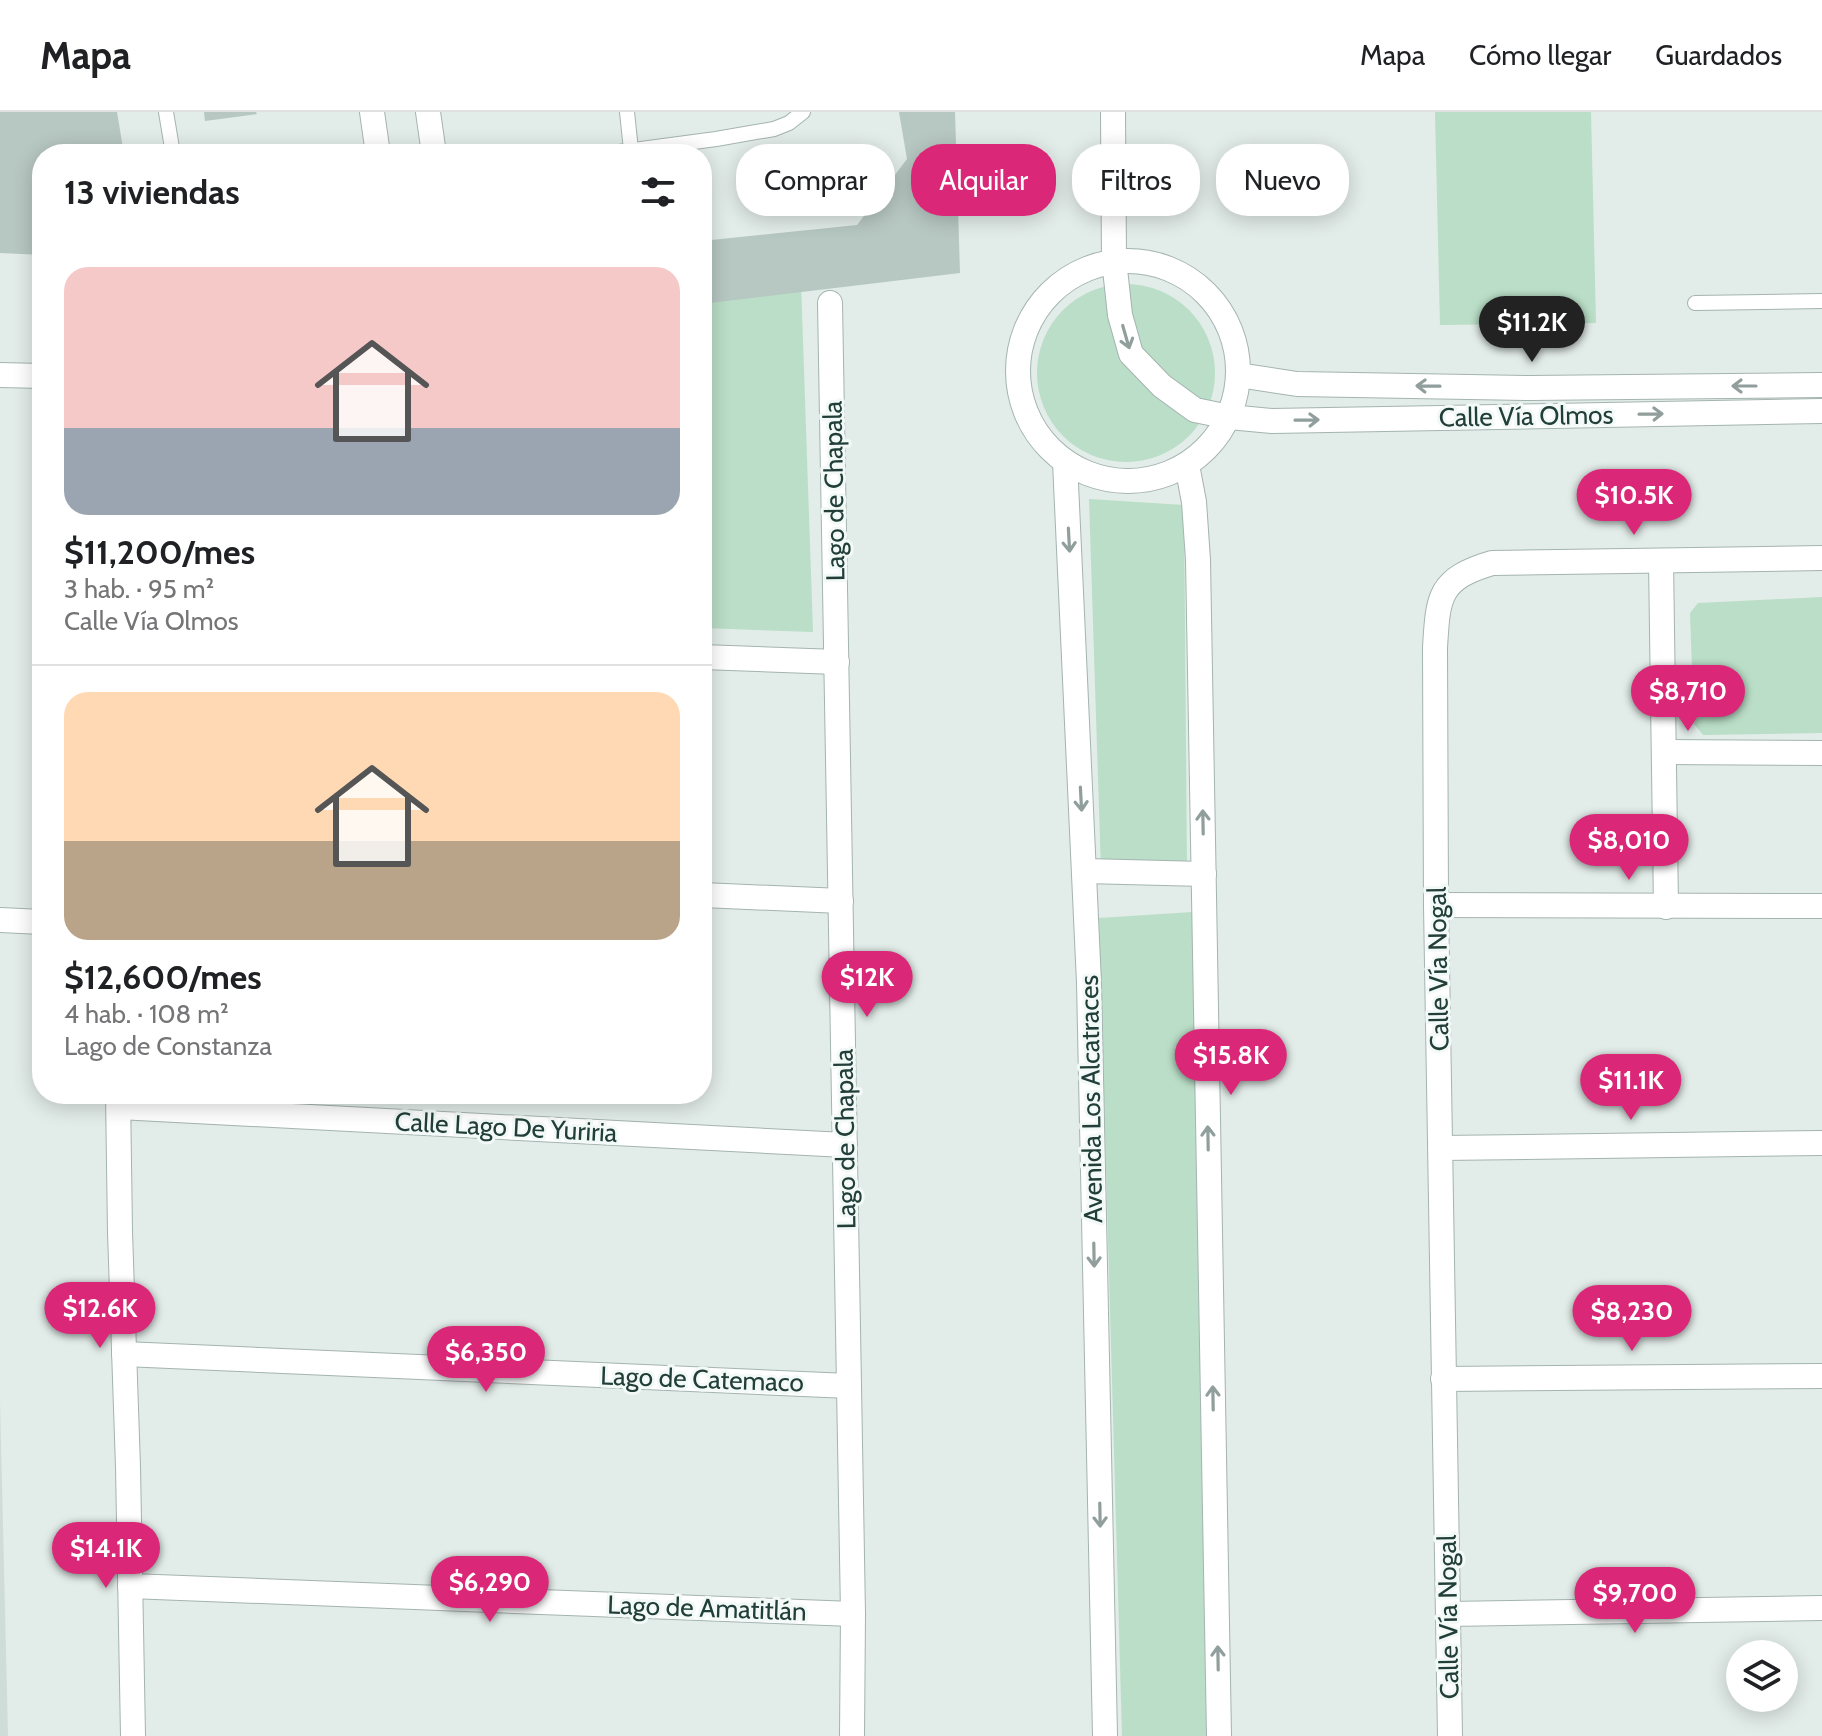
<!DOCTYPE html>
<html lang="es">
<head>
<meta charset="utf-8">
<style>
  :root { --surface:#fff; --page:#f6f6f6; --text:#202124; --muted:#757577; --line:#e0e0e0; --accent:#db2777 }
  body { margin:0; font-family:Cabin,sans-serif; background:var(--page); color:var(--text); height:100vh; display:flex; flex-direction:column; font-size:30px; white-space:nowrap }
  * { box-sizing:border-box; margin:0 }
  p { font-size:26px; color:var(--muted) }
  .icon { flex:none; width:44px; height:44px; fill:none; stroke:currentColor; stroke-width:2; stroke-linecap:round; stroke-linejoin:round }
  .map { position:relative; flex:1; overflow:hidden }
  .side { position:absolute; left:32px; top:32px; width:680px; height:960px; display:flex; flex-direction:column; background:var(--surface); border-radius:32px; box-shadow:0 4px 20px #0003 }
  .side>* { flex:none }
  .hud { position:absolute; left:736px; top:32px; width:760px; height:72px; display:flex; gap:16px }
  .controls { position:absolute; left:1726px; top:1528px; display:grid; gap:16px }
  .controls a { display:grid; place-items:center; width:72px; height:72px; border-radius:50%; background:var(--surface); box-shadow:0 4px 20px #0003; font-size:40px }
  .price { position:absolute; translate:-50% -68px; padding:0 18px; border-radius:28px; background:var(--accent); color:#fff; font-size:26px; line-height:52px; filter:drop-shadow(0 2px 4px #0008) }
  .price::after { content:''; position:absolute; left:50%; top:48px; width:24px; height:18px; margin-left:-12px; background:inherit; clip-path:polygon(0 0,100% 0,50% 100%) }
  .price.current { background:#222; color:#fff }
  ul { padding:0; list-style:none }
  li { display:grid; align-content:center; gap:16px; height:424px; padding:0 32px }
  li+li { border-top:2px solid var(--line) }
  li span { display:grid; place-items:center; height:248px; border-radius:24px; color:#555 }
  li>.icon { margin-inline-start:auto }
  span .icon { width:144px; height:144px; fill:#fffc; stroke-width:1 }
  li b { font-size:34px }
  h2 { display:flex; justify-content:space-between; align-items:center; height:96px; padding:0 32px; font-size:34px }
  .chip { padding:0 28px; border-radius:32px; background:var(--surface); box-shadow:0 4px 20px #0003; font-size:28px; line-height:72px }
  .chip.current { background:var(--accent); color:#fff }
  header { display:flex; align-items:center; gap:48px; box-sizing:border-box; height:112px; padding:0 40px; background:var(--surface); border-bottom:2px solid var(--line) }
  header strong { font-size:38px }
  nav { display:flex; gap:44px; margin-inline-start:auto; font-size:28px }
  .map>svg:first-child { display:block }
</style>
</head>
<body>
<header>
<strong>Mapa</strong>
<nav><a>Mapa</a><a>Cómo llegar</a><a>Guardados</a></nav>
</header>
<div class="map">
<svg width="1822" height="1624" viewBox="0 0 1822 1624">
  <rect width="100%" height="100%" fill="#e2ece8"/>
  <path fill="#d0dcd8" d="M0,1289L8,1624H0Z"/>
  <g fill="#badec7">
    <path d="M1435,0H1591L1596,211L1440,213Z"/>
    <path d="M801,171L813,520L702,516V182Z"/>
    <circle cx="1126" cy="261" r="89"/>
    <path d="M1089,387L1184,393L1187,757L1101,758Z"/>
    <path d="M1822,485V621L1703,623L1694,612L1690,501L1698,491Z"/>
    <path d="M1193,800L1207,1624H1122L1099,806Z"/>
  </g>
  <g fill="#b7c7c2">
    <path d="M0,0H117L124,42H42V143L0,141Z"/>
    <path d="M204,0H256L257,2L205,9Z"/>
    <path d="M899,0H955L960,161L702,192V129L857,113L907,47Z"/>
  </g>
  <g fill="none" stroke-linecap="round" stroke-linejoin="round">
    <g stroke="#a4b4b0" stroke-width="16">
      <g id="service">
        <path d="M166,0L173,42"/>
        <path d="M627,0L631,38"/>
        <path d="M604,42L716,27L774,17L789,11L803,0"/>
        <path d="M1695,191L1822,189"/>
      </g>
    </g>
    <g stroke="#a4b4b0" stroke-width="26">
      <g id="minor">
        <path d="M372,0L378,42"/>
        <path d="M428,0L434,42"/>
        <path d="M1113,0L1114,148L1120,203L1131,242L1162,274L1195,298L1229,305L1272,309L1822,299"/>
        <circle cx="1128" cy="259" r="110"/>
        <path d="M830,191L853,1502L852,1624"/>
        <path d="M0,263L42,264"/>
        <path d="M1238,263L1297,272L1530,276L1822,273"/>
        <path d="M1065,350L1089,871L1105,1624"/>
        <path d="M1187,353L1194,390L1198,448L1219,1624"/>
        <path d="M1661,449L1666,795"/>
        <path d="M702,545L837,550"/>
        <path d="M1664,640L1822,641"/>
        <path d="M1085,759L1204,762"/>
        <path d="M702,783L841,789"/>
        <path d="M1436,793L1822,794"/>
        <path d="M0,808L42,810"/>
        <path d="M118,982L120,1120L128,1355L133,1624"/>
        <path d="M119,995L845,1033"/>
        <path d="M1441,1036L1822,1031"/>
        <path d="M124,1242L849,1274"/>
        <path d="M1443,1267L1822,1264"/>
        <path d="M130,1474L853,1502"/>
        <path d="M1448,1502L1822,1496"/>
        <path d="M1450,1624L1436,793L1435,536C1438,485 1438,467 1492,451L1822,446"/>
      </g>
    </g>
    <use href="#service" stroke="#fff" stroke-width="14"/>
    <use href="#minor" stroke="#fff" stroke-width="24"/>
  </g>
  <defs><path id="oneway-shaft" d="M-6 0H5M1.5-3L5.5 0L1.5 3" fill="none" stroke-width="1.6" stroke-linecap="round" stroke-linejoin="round" transform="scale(2)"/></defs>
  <g stroke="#909e9c">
    <use href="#oneway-shaft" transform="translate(1126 225) rotate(74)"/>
    <use href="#oneway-shaft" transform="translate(1428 274) rotate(-179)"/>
    <use href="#oneway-shaft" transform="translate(1744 274) rotate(180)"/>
    <use href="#oneway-shaft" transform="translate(1651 302) rotate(-1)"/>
    <use href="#oneway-shaft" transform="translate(1307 308) rotate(-1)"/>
    <use href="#oneway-shaft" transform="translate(1069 428) rotate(87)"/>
    <use href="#oneway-shaft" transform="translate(1081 687) rotate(87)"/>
    <use href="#oneway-shaft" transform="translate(1203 710) rotate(-91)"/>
    <use href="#oneway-shaft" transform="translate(1208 1026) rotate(-91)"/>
    <use href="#oneway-shaft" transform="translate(1094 1143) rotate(89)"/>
    <use href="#oneway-shaft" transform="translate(1213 1286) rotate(-91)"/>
    <use href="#oneway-shaft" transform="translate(1100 1403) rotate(89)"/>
    <use href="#oneway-shaft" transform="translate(1218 1546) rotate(-91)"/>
  </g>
  <g text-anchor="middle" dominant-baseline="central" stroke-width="6" stroke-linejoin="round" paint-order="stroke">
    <g font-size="26" fill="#213e38" stroke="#f2f9f6">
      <text transform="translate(1526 304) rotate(-1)">Calle Vía Olmos</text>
      <text transform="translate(834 379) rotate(-91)">Lago de Chapala</text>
      <text transform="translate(1438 857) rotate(-91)">Calle Vía Nogal</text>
      <text transform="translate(1091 987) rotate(-91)">Avenida Los Alcatraces</text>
      <text transform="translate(506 1015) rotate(3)">Calle Lago De Yuriria</text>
      <text transform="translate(845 1027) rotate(-91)">Lago de Chapala</text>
      <text transform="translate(702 1267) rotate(2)">Lago de Catemaco</text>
      <text transform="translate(707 1496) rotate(2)">Lago de Amatitlán</text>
      <text transform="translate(1448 1505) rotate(-91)">Calle Vía Nogal</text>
    </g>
  </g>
</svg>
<div class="controls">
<a><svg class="icon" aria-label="layers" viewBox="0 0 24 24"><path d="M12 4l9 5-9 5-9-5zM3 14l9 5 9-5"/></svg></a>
</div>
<b class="price current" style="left:1532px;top:252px">$11.2K</b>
<b class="price" style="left:1634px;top:425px">$10.5K</b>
<b class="price" style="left:1688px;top:621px">$8,710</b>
<b class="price" style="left:1629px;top:770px">$8,010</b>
<b class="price" style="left:867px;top:907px">$12K</b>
<b class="price" style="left:1231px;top:985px">$15.8K</b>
<b class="price" style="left:1631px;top:1010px">$11.1K</b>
<b class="price" style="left:100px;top:1238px">$12.6K</b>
<b class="price" style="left:1632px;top:1241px">$8,230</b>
<b class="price" style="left:486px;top:1282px">$6,350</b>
<b class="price" style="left:106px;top:1478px">$14.1K</b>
<b class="price" style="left:490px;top:1512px">$6,290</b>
<b class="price" style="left:1635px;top:1523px">$9,700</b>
<div class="hud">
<a class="chip">Comprar</a>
<a class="chip current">Alquilar</a>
<a class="chip">Filtros</a>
<a class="chip">Nuevo</a>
</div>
<section class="side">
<h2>13 viviendas<svg class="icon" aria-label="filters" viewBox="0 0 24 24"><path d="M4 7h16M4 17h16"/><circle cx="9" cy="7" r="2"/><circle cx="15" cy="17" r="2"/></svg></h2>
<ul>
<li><span style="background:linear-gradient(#f6c9c9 65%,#9aa5b1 0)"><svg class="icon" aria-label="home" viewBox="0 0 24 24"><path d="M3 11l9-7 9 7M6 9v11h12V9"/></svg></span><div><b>$11,200/mes</b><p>3 hab. · 95 m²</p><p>Calle Vía Olmos</p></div></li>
<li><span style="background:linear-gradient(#ffd9b3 60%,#b9a48a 0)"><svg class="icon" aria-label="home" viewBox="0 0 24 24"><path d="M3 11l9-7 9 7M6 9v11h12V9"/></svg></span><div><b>$12,600/mes</b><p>4 hab. · 108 m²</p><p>Lago de Constanza</p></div></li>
</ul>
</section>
</div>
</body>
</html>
